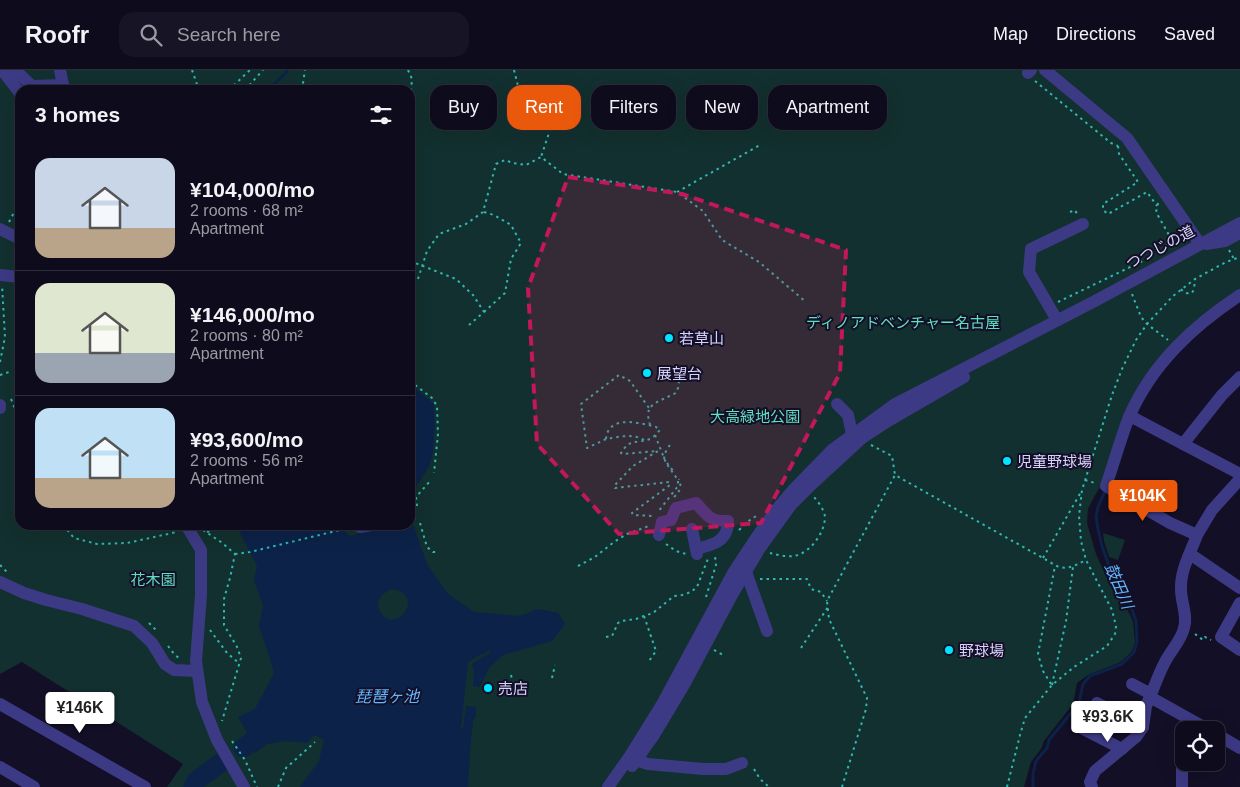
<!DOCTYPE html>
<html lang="en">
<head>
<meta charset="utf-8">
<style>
  :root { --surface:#0e0b1c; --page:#171425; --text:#f1f3f6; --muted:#9b9ba3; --line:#2e2b3b; --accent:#ea580c }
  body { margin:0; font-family:Arial,"Noto Sans JP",sans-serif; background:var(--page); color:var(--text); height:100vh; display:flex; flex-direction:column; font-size:19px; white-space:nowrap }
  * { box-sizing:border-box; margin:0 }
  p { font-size:16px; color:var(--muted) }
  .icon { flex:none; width:28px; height:28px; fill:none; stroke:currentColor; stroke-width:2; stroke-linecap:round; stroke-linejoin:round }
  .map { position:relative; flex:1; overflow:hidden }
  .side { position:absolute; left:15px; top:15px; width:400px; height:445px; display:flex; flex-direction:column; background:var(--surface); border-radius:15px; box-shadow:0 5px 20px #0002,0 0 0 1px var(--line) }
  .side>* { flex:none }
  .banner { position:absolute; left:430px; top:15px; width:475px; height:45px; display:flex; gap:10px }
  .fabs { position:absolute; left:1175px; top:651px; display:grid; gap:10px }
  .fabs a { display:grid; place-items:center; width:50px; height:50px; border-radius:10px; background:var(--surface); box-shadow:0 5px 20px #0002,0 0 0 1px var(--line); font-size:25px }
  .price { position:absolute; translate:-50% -42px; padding:0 11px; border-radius:5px; background:#fff; color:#222; font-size:16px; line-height:32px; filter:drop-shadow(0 1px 2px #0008) }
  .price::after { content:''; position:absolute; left:50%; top:30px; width:15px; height:11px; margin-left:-8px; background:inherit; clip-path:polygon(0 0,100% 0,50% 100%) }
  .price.selected { background:var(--accent); color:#fff }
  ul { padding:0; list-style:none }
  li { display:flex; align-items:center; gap:15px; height:125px; padding:0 20px }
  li+li { border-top:1px solid var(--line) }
  li span { display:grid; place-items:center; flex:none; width:140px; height:100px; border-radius:15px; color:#555 }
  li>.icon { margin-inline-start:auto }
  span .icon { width:60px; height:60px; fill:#fffc; stroke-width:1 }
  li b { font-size:21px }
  h2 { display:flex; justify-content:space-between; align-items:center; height:60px; padding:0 20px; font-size:21px }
  .chip { padding:0 18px; border-radius:15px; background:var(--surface); box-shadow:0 5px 20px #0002,0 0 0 1px var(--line); font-size:18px; line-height:45px }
  .chip.selected { background:var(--accent); color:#fff }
  header { display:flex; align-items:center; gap:30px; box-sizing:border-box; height:70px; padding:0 25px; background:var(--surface); border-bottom:1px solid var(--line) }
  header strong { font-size:24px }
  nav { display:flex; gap:28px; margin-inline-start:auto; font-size:18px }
  .search { width:350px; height:45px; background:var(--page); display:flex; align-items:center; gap:12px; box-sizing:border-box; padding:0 18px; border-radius:15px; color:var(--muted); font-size:19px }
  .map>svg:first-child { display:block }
</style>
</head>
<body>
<header>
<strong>Roofr</strong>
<div class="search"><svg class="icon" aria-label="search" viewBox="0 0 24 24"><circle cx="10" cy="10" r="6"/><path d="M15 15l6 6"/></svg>Search here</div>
<nav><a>Map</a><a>Directions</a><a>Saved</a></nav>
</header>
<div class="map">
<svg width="1240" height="717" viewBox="0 0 1240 717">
  <rect width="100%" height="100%" fill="#130f26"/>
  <g fill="#12302f" fill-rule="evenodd">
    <path d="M0,0H1240V220L1169,279L1102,414L1094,427L1088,439L1087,453L1096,484L1112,519L1123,531L1133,551L1135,572L1132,581L1121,592L1088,605L1077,613L1073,634L1044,671L1041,679L1031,692L1024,717H167L183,694L22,592L0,604ZM20,20H410V455H20Z"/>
    <path d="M1103,463L1125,470L1118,490L1109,487L1104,471Z"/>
  </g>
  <g fill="#0c2248" fill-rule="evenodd">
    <path d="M410,314L434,334L435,355L433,382L429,397L416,417L410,431Z"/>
    <path d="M410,446L427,494L448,524L474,542L520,546L538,539L558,543L565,554L552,571L503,585L489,598L480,617L473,616L474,598L472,597V594L491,582L490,580L482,585L481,584L468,592L461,659L463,658L466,636L476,637V647L473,650L470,682L468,717H300L319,691L324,670L314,665L307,673L286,671L267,674L255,683L251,669L238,647L255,639L274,603L267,579L259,556L263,535L254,511L257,496L236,455H345V462C349,467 355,467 359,462L360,455H410ZM393,519C425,525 398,565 381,543C373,532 382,522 393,519Z"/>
  </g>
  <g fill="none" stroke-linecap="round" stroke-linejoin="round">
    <g stroke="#0c2248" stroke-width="3">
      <path d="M268,20L286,3L287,0"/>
      <path d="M1033,717V704L1036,691L1047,678L1049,670L1079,633L1083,614L1090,606L1122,594L1134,582L1137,572L1136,551L1129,531L1119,517L1113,507L1102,476L1098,459L1096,447L1098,437L1105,421"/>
    </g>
    <g stroke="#0c2248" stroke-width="19">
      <path d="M243,678L252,671"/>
      <path d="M193,717L196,711L223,691"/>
    </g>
    <g stroke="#2fb8b0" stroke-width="2" stroke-dasharray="2.5 4" stroke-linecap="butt">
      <path d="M192,0L199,20"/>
      <path d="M408,0L412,9L411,21"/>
      <path d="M514,0L518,16L533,24L552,27V54L541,87"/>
      <path d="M1035,11L1111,73L1118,76"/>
      <path d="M229,20L250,0"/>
      <path d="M245,20L263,0"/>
      <path d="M302,20L305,0"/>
      <path d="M1118,76L1119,84L1138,112L1103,134V140L1108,144L1147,122L1157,136"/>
      <path d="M677,122L760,75"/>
      <path d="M1158,133L1156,142L1169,165L1165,180L1164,181"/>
      <path d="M484,142L494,145L511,155L521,173L511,189L505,223L484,242"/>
      <path d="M1070,142L1075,140L1078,146"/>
      <path d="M9,152L20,131"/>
      <path d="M1229,180L1234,189"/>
      <path d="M410,191L456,209L473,225L484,242L469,255"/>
      <path d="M418,209L427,181L439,164L466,154L483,142L496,94L505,90L513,93L526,95L541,87L563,104L677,122L703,141L722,170L759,192L806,232"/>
      <path d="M1181,219C1184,223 1187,224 1192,223L1194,219L1195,209"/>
      <path d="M1132,224L1141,247L1147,254L1168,270"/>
      <path d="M1058,232L1153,186"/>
      <path d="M0,292L5,267L2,215"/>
      <path d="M0,305L9,302"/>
      <path d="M410,311L432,328L437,336L438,364L434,403"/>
      <path d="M11,329L20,351"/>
      <path d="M650,355L648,346L649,338L657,332L676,323L678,318L679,311"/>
      <path d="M655,365L666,393L678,410V416L658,442"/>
      <path d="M606,369L587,378L581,334L619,305L630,311L649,338"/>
      <path d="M644,370C632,363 619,367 606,369C608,344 641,353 656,357L660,360C657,363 654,367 650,369C636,374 630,368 621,383L622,384L658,381L633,396L614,416L615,418L669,412L670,413V415L632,443L633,445L653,446"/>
      <path d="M871,375L892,386L895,405"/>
      <path d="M664,389L665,383L671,373"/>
      <path d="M667,393L675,403"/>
      <path d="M1085,410L1095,413"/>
      <path d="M674,427C680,421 682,417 679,409"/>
      <path d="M417,436L416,427L431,410"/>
      <path d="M420,453L427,477L433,482H437"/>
      <path d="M63,455L74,468L97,474L127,473L177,462"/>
      <path d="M203,460L221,472L235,484L230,508L224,529V555L237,577L241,588L222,651"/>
      <path d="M739,460L752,448L757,446"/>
      <path d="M207,462L213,460L210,455"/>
      <path d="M666,474L676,481L686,484"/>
      <path d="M770,483C777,485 786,487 794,486C810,483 824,464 825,448C825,441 819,433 814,427"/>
      <path d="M235,484L250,482L344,459"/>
      <path d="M1043,488L1081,422"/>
      <path d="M0,495L7,502"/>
      <path d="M578,496L595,487L614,472L627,464L649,456"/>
      <path d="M760,509H807L811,519L821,522L827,531"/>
      <path d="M706,527L716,495L715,486"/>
      <path d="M644,546L656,581L649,591"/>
      <path d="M149,553L158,562"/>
      <path d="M210,560L227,583L240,594"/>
      <path d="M1195,564L1203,570L1205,567L1211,570"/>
      <path d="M606,567L612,566L618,553L621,551L636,549L644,546L653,543L674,526L682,525L691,522L697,517L709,486"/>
      <path d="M168,576L174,584L180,589"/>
      <path d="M801,578L828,537"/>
      <path d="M714,580L723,585"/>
      <path d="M511,605L515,621L520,625"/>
      <path d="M552,608L555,595"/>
      <path d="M1051,614L1043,601L1038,584L1055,496"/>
      <path d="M1052,615L1066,551L1073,497"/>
      <path d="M232,671L245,690L257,717"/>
      <path d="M754,699L760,709L769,717"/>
      <path d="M278,717L286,698L315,672"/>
      <path d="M842,717L866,639L867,628L829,549L827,531L895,405L1050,492C1063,502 1073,497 1086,490"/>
      <path d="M1007,717L1020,665L1025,648L1052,615L1074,597L1107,576L1115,564L1116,556L1112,540L1086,490L1081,471L1079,446L1082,420L1112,325L1122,299L1136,270L1147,254L1173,226L1195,209L1226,192L1240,187"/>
    </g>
    <g stroke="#3d3a85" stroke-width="12">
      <path d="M2,0L20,23"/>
      <path d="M15,0L32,16L63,15"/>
      <path d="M60,0L64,20"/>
      <path d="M1045,0L1127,68L1200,174"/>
      <path d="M1028,3L1031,0"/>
      <path d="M0,159L20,169"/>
      <path d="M1206,174L1225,171L1240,163"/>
      <path d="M0,205L20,207"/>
      <path d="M1240,225C1193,256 1152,294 1129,347C1120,370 1114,393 1106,416L1170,453L1197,465L1212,440L1240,409"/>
      <path d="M1057,250L1029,202L1031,179L1083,154"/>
      <path d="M837,334L848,345L852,364"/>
      <path d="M0,335V338"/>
      <path d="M1130,346L1183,374L1222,325L1240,307"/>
      <path d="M1183,374L1240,404"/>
      <path d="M410,447V446"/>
      <path d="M186,455L201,480V525L196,591L202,632L217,670L244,717"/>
      <path d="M360,457L371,455"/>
      <path d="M692,459L697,484"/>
      <path d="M659,465L662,452L671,450L676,438L696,433C707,445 710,452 728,451C728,472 712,475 696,479"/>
      <path d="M1197,465C1191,482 1180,500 1181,520C1181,532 1188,546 1184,558C1181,571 1171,580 1165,592C1159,603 1155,615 1150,627L1209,660"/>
      <path d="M1190,484L1240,518"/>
      <path d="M746,502L767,561"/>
      <path d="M0,512L24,523L46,530L82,539L134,556L152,573L165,594L174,600L197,601"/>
      <path d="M1240,533L1221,567L1240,580"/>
      <path d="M1132,614L1151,624"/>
      <path d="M1097,633L1143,657"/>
      <path d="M0,634L145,717"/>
      <path d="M1083,659L1122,679"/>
      <path d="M1216,664L1240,678"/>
      <path d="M629,688L648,694L703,699H726L742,693"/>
      <path d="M632,696L654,665L684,615L732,525L760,478L791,435L812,414L862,368L888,351L964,307"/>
      <path d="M0,697L34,717"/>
      <path d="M608,717L630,686L661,636L733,503L756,468L776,440L792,421L833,379L895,334L1095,231L1240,153"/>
      <path d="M1092,717L1090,712L1095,701L1136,667L1143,657L1146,636L1150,627"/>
      <path d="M1182,717V698L1185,692"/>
    </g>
  </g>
  <path fill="#c2185b" fill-opacity="0.2" stroke="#c2185b" stroke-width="4" stroke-dasharray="10 6" stroke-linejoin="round" d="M568,107L682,124L846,180L840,303L761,453L619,464L537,374L528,218Z"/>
  <g fill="#00e5ff" stroke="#130f26" stroke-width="2">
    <circle cx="669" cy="268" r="5"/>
    <circle cx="647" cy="303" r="5"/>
    <circle cx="1007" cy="391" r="5"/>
    <circle cx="949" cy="580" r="5"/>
    <circle cx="488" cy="618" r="5"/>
  </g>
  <g text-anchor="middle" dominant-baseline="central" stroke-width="4" stroke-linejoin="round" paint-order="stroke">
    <g font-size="15" fill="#d9d4ff" stroke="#130f26">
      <text transform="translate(1160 177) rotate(-28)">つつじの道</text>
    </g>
    <g font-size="15" fill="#5fe0c0" stroke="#130f26">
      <text x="903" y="252">ディノアドベンチャー名古屋</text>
      <text x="755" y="346">大高緑地公園</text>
      <text x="153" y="509">花木園</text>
    </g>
    <g font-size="15" fill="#d9d4ff" stroke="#130f26" text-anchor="start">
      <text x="679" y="268">若草山</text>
      <text x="657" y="303">展望台</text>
      <text x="1017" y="391">児童野球場</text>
      <text x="959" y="580">野球場</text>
      <text x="498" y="618">売店</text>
    </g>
    <g font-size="16" font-style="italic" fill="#62b6ff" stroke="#130f26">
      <text transform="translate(1119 516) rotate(67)">鼓田川</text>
      <text x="387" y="626">琵琶ヶ池</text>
    </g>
  </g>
</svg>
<div class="fabs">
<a><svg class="icon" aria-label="locate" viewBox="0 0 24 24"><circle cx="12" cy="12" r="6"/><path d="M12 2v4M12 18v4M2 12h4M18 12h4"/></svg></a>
</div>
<b class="price selected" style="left:1143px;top:452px">¥104K</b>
<b class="price" style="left:80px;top:664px">¥146K</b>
<b class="price" style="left:1108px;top:673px">¥93.6K</b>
<div class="banner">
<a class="chip">Buy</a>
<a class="chip selected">Rent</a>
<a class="chip">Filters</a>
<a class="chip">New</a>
<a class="chip">Apartment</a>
</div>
<section class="side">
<h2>3 homes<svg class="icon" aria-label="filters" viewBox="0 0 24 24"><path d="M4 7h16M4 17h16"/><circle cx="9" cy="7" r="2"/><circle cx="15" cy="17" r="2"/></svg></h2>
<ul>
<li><span style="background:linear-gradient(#c9d6e8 70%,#b9a48a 0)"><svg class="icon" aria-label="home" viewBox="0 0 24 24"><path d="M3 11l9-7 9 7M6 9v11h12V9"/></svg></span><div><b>¥104,000/mo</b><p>2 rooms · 68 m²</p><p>Apartment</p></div></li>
<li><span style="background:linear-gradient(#dfe7d0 70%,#9aa5b1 0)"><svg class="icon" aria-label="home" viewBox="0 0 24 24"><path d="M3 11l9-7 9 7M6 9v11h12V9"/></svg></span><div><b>¥146,000/mo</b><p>2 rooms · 80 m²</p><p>Apartment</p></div></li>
<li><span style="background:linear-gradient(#bfe0f5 70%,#b9a48a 0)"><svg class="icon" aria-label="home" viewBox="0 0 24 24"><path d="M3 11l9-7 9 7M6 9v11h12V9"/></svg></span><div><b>¥93,600/mo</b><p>2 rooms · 56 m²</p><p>Apartment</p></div></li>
</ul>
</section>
</div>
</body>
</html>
